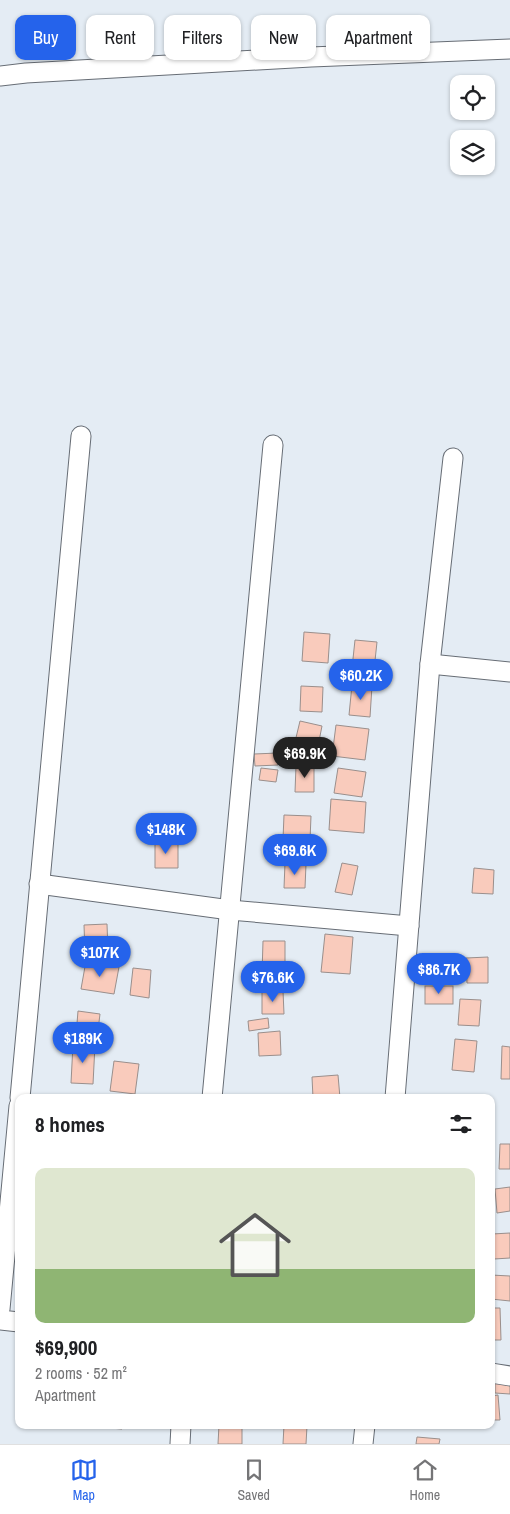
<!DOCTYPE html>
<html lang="en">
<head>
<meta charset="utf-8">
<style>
  :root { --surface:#fff; --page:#f2f2f2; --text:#202124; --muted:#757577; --line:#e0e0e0; --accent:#2563eb }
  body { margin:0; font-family:"Archivo Narrow",sans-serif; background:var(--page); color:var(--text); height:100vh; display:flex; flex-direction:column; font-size:19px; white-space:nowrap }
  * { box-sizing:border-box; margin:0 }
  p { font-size:16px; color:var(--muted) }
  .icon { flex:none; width:28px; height:28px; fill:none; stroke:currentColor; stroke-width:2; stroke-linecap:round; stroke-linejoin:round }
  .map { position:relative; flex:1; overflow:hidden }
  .details { position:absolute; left:15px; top:1094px; width:480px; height:335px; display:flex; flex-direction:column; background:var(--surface); border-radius:10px; box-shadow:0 1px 4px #0004 }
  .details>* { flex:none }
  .guide { position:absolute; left:15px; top:15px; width:480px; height:45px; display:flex; gap:10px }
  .fabs { position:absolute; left:450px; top:75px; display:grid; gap:10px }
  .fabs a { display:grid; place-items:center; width:45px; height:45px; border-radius:10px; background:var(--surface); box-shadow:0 1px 4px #0004; font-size:25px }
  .price { position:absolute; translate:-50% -42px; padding:0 11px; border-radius:18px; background:var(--accent); color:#fff; font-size:16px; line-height:32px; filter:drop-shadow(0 1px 2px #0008) }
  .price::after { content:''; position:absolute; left:50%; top:30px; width:15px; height:11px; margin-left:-8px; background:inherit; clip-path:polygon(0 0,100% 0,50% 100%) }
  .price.current { background:#222; color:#fff }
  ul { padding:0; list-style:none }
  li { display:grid; align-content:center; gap:10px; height:265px; padding:0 20px }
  li span { display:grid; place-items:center; height:155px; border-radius:10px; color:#555 }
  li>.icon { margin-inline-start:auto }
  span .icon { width:90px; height:90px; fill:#fffc; stroke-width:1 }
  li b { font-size:21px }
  h2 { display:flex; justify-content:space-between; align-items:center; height:60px; padding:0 20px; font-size:21px }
  .tag { padding:0 18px; border-radius:10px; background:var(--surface); box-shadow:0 1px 4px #0004; font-size:18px; line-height:45px }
  .tag.current { background:var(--accent); color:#fff }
  .menu { display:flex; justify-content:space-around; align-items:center; height:70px; border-top:1px solid var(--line); background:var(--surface); font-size:14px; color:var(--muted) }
  .menu a { display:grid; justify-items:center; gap:2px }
  .menu .current { color:var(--accent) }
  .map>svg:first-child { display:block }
</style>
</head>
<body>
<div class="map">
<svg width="510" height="1444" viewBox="0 0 510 1444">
  <rect width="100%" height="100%" fill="#e4ecf4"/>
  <g fill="#f9cbbc" stroke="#9a8f8c">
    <path d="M304,632L330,634L328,663L302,661Z"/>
    <path d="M355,640L377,642L374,670L352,668Z"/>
    <path d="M352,685L372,686L370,717L349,715Z"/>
    <path d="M301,686L323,687L322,712L300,711Z"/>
    <path d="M300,721L322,726L317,751L294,746Z"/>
    <path d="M336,725L369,729L365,760L332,756Z"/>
    <path d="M278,753V765L255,766L254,754Z"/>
    <path d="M296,766H314V792H295Z"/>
    <path d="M261,768L278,770L276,782L259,780Z"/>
    <path d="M338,768L366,772L362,797L334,793Z"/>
    <path d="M331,799L366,802L364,833L329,830Z"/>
    <path d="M284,815L311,816L310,840L283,839Z"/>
    <path d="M155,842L178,843V868H155Z"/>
    <path d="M285,863L306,864L305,888H284Z"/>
    <path d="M342,863L358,866L352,895L335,892Z"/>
    <path d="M474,868L494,870L493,894L472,893Z"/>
    <path d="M107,924L108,952L85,953L84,925Z"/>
    <path d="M325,934L353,937L350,974L321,972Z"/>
    <path d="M263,941H285V975L262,974Z"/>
    <path d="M488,957V983H467L466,958Z"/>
    <path d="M86,961L119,967L114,994L81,989Z"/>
    <path d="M133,968L151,970L149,998L130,995Z"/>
    <rect x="425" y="986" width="28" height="18"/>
    <path d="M262,991H283L284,1014H262Z"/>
    <path d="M460,999L481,1000L479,1026L458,1025Z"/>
    <path d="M78,1011L100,1014L97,1038L76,1036Z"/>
    <path d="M268,1018L269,1028L249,1031L248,1021Z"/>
    <path d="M280,1031L281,1055L259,1056L258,1033Z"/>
    <path d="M455,1039L477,1041L474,1072L452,1070Z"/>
    <path d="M73,1044L95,1045L93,1084L71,1083Z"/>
    <path d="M502,1046L510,1047V1079H501Z"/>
    <path d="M114,1061L139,1064L135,1094L110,1091Z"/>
    <path d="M338,1075L340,1098H313L312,1077Z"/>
    <path d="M500,1144H510V1169H499Z"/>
    <path d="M510,1187V1211L497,1213L495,1189Z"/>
    <path d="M510,1233V1258L494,1259L492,1234Z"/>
    <path d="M491,1275L510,1276V1301L491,1299Z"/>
    <path d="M491,1308H500L501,1340H491Z"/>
    <path d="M495,1382L510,1383V1394L495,1393Z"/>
    <path d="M498,1395L500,1420H491V1396Z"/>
    <path d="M98,1425H122V1429L98,1427Z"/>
    <path d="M219,1425H242V1444H218Z"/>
    <path d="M284,1425L307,1426L306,1444H283Z"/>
    <path d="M417,1437L440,1439L439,1444H416Z"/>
  </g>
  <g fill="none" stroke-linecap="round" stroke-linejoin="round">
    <g stroke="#676d75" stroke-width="21">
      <g id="street">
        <path d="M0,76L26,73L311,57L510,49"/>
        <path d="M430,664L510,672"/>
        <path d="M39,884L230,910L409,926"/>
        <path d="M20,1098L81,436"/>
        <path d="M212,1098L273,445"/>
        <path d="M395,1098L430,664L453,458"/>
        <path d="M0,1309L19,1106"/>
        <path d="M0,1320L19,1322"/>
        <path d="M491,1373L510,1376"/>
        <path d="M180,1444L181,1425"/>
        <path d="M363,1444L365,1425"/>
      </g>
    </g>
    <use href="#street" stroke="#fff" stroke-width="19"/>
  </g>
</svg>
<div class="fabs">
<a><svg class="icon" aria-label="locate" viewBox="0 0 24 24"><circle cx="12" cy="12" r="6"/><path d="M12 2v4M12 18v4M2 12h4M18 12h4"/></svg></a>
<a><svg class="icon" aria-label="layers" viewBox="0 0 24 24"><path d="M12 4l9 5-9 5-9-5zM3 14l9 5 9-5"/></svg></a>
</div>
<b class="price" style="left:361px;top:701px">$60.2K</b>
<b class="price current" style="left:305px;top:779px">$69.9K</b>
<b class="price" style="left:166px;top:855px">$148K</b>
<b class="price" style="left:295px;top:876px">$69.6K</b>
<b class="price" style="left:100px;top:978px">$107K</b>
<b class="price" style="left:439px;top:995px">$86.7K</b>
<b class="price" style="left:273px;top:1003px">$76.6K</b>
<b class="price" style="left:83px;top:1064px">$189K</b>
<div class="guide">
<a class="tag current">Buy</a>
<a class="tag">Rent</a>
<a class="tag">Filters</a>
<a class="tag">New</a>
<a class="tag">Apartment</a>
</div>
<section class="details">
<h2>8 homes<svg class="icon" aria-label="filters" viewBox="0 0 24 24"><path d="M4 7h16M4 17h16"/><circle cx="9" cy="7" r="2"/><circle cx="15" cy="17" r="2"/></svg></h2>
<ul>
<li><span style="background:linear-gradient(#dfe7d0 65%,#8fb573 0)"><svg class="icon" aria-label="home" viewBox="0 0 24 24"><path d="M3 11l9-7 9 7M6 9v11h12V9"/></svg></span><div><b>$69,900</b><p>2 rooms · 52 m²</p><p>Apartment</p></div></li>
</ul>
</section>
</div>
<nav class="menu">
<a class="current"><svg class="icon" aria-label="map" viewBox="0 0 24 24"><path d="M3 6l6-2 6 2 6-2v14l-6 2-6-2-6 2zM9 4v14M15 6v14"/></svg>Map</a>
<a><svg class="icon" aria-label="saved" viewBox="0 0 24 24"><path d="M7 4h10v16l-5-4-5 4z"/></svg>Saved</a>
<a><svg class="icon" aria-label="home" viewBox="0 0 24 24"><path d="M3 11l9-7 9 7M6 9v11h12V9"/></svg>Home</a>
</nav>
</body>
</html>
